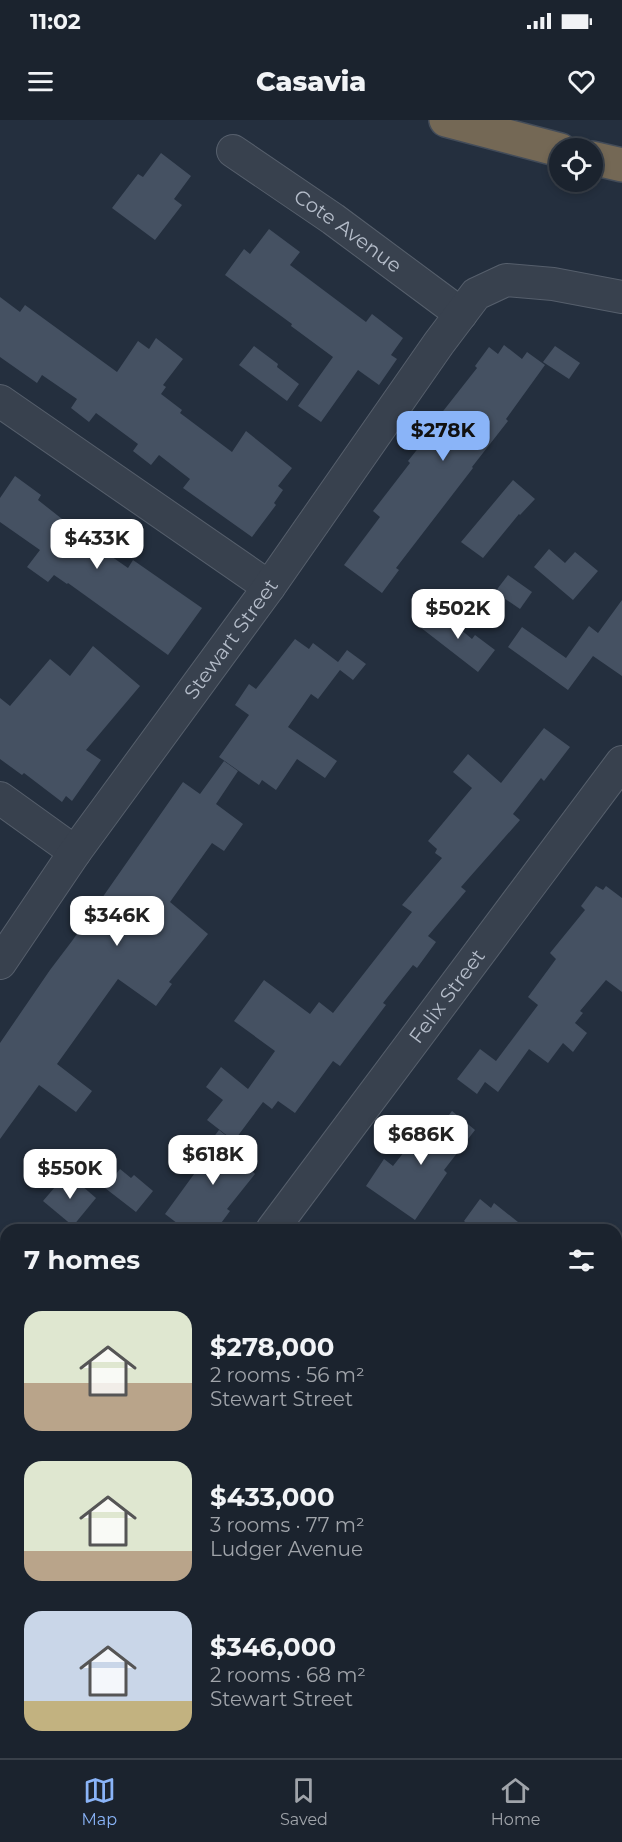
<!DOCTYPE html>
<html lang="en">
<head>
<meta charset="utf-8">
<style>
  :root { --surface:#1b232e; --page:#242b36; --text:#f1f3f6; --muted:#a0a4aa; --line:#39404a; --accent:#8ab4f8 }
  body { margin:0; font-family:Montserrat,sans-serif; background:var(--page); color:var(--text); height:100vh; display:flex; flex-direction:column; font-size:22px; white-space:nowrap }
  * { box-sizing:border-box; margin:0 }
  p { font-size:20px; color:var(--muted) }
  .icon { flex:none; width:33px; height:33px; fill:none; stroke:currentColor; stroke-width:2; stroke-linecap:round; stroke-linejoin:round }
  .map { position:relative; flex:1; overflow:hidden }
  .drawer { position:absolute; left:0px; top:1104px; width:622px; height:534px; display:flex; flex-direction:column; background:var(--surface); border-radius:18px 18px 0 0; box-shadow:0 3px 9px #0003,0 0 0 2px var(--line) }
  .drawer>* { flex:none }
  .fabs { position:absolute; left:549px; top:18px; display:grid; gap:12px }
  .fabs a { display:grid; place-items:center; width:54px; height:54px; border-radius:50%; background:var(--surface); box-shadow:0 3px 9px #0003,0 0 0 2px var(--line); font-size:30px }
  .price { position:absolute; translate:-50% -51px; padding:0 14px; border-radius:12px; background:#fff; color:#222; font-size:20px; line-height:39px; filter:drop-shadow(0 2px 3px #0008) }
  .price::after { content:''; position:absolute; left:50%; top:36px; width:18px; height:14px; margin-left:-9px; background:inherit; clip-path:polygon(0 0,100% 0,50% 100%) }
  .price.on { background:var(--accent); color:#111 }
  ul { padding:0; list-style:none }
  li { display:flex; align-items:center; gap:18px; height:150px; padding:0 24px }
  li span { display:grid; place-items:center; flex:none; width:168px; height:120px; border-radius:18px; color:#555 }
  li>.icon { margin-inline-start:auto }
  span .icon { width:72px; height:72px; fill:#fffc; stroke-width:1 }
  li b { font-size:26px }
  h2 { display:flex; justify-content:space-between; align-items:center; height:72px; padding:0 24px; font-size:26px }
  .status { display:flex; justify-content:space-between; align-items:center; height:42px; padding:0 30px; background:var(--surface); direction:ltr }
  .status svg { height:16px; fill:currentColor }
  header { display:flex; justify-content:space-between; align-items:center; height:78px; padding:0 24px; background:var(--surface); font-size:27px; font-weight:800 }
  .tab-bar { display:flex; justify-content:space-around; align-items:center; height:84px; border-top:2px solid var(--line); background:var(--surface); font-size:16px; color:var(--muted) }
  .tab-bar a { display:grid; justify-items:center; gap:3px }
  .tab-bar .on { color:var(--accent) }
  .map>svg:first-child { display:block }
</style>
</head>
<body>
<div class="status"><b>11:02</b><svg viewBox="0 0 49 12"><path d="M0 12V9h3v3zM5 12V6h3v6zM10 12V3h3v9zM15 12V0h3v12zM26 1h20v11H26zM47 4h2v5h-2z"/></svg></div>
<header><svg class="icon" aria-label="menu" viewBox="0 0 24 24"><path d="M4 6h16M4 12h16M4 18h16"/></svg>Casavia<svg class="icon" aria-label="heart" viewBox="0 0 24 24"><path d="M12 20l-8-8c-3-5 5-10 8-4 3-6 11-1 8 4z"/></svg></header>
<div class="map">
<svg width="622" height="1638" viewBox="0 0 622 1638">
  <rect width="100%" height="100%" fill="#242f3e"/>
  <g fill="#455162">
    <path d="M161,33L191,56L174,79L182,85L155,120L112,88L138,54L143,57Z"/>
    <path d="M269,109L300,132L290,145L366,202L372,194L403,218L391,235L397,239L379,265L358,250L321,302L298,286L333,237L291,206L292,204L225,155L244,129L250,134Z"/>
    <path d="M0,177L20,192L25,185L117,252L138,221L149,229L156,218L183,239L163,265L166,267L161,274L182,290L180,293L232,332L246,311L292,348L278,366L283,370L274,383L276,385L252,417L183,368L190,359L159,335L151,345L133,331L138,324L96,293L89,302L71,288L77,279L42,255L37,263L0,237Z"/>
    <path d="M504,225L522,239L527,232L545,245L506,299L508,301L472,347L473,348L396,448L399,450L382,473L344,445L380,397L373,391L410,343L408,341L443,297L440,295L477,248L475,246L489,227L498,234Z"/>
    <path d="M254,226L278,244L277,247L299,264L287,281L239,245Z"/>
    <path d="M555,226L580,243L569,259L543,242Z"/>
    <path d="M15,356L41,375L38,380L76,410L81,402L101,416L95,425L128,448L133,440L202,488L168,535L68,463L67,464L54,455L48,462L27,447L40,430L0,402V378Z"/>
    <path d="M513,360L535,379L520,395L519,394L483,438L461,422Z"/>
    <path d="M549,429L565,443L575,432L598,451L573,480L534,447Z"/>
    <path d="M508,455L532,472L520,489L495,472Z"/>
    <path d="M622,480V556L593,536L568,570L508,527L522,507L566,538L589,506L598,513Z"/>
    <path d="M435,488L472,519L475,515L495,530L478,552L420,507Z"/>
    <path d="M295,519L309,529L313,523L338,542L347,530L366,544L353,560L340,550L318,579L311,574L288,607L337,641L325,658L297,639L276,670L262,660L259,665L219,637L249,595L235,585L249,564L256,569Z"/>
    <path d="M93,526L140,566L86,630L101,640L72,681L66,676L62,682L24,653L22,655L0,639V578L10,586L50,539L70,556Z"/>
    <path d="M544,608L570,627L544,661L541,658L513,694L520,700L461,767L466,771L428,816L436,822L417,848L413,845L383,883L386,885L340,946L333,941L295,993L278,981L272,989L263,982L234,1021L207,1000L223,980L206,967L221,947L248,969L275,931L234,901L264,860L310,894L319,882L333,893L412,792L402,785L442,738L435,733L437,729L428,721L472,668L453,652L468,634L501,663Z"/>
    <path d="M224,641L238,651L216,684L243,704L224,731L212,723L170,782L208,814L169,862L172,864L156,886L118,859L57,944L92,971L76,992L39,965L0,1019V923L50,850L72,821L183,662L200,674Z"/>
    <path d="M596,766L603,770L606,766L622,778V872L606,860L580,891L583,893L575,903L587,913L573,932L563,923L548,943L529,929L498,972L485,962L477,974L457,959L480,929L496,941L538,885L528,877L556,839L550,833L585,790L581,786Z"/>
    <path d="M452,991L475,1010L444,1050L447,1053L415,1100L366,1066L384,1039L393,1046L423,1008L429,1011L434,1005L439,1008Z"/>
    <path d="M219,1010L258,1041L251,1050L255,1054L227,1089L230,1091L216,1110H186L165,1094L205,1039L200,1035Z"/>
    <path d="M120,1049L131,1058L134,1055L153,1071L136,1092L105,1068Z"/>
    <path d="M67,1053L96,1078L73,1106L43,1081Z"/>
    <path d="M480,1079L491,1088L494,1083L528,1110H474L464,1101Z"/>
  </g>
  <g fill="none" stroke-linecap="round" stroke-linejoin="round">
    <g stroke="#565f6c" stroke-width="34">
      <g id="street">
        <path id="s1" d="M233,31L333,99L461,194"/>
        <path d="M0,281L269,467"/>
        <path d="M0,678L75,732"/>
        <path id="s2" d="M0,843L75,732L269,467L439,223L476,174L506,160L553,164L622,177"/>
        <path id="s3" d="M272,1110L622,642"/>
        <path d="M0,1263L6,1267"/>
        <path d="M616,1426L622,1419"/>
        <path d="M540,1632L548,1638"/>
      </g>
    </g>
    <g stroke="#434c59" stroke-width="36">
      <g id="highway">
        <path d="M446,0L560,30"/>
        <path d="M592,38L622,45"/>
      </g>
    </g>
    <use href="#street" stroke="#38414e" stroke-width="32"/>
    <use href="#highway" stroke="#746855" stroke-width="33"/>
  </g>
  <g text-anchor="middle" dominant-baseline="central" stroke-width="5" stroke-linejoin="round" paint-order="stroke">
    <g font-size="20" fill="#b4bcc9" stroke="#1d2633">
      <text stroke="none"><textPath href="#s1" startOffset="140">Cote Avenue</textPath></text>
      <text stroke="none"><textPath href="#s2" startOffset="398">Stewart Street</textPath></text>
      <text stroke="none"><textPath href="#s3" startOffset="292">Felix Street</textPath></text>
    </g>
  </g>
</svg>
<div class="fabs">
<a><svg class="icon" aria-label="locate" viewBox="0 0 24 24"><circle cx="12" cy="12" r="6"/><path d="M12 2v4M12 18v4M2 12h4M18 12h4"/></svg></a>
</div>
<b class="price on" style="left:443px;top:342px">$278K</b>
<b class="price" style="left:97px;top:450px">$433K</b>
<b class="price" style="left:458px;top:520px">$502K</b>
<b class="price" style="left:117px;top:827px">$346K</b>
<b class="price" style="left:421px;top:1046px">$686K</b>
<b class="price" style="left:213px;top:1066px">$618K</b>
<b class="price" style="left:70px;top:1080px">$550K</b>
<section class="drawer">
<h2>7 homes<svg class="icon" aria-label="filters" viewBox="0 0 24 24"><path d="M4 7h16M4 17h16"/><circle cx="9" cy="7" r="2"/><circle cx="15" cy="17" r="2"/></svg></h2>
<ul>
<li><span style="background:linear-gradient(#dfe7d0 60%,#b9a48a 0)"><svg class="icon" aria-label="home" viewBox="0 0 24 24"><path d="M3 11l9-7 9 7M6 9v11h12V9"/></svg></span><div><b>$278,000</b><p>2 rooms · 56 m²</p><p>Stewart Street</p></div></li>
<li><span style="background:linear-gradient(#dfe7d0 75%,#b9a48a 0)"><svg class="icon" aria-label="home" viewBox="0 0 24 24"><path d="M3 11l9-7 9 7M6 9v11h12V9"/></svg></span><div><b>$433,000</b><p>3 rooms · 77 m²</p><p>Ludger Avenue</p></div></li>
<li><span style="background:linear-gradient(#c9d6e8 75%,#c2b280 0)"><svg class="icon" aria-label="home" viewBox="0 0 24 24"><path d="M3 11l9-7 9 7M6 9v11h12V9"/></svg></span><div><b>$346,000</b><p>2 rooms · 68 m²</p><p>Stewart Street</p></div></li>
</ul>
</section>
</div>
<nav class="tab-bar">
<a class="on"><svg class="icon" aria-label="map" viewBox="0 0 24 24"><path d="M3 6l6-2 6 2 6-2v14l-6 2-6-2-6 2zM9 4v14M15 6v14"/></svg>Map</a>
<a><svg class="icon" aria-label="saved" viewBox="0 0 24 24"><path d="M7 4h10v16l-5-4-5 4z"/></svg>Saved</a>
<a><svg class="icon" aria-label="home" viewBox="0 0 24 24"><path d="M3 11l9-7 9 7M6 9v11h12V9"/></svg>Home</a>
</nav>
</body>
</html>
